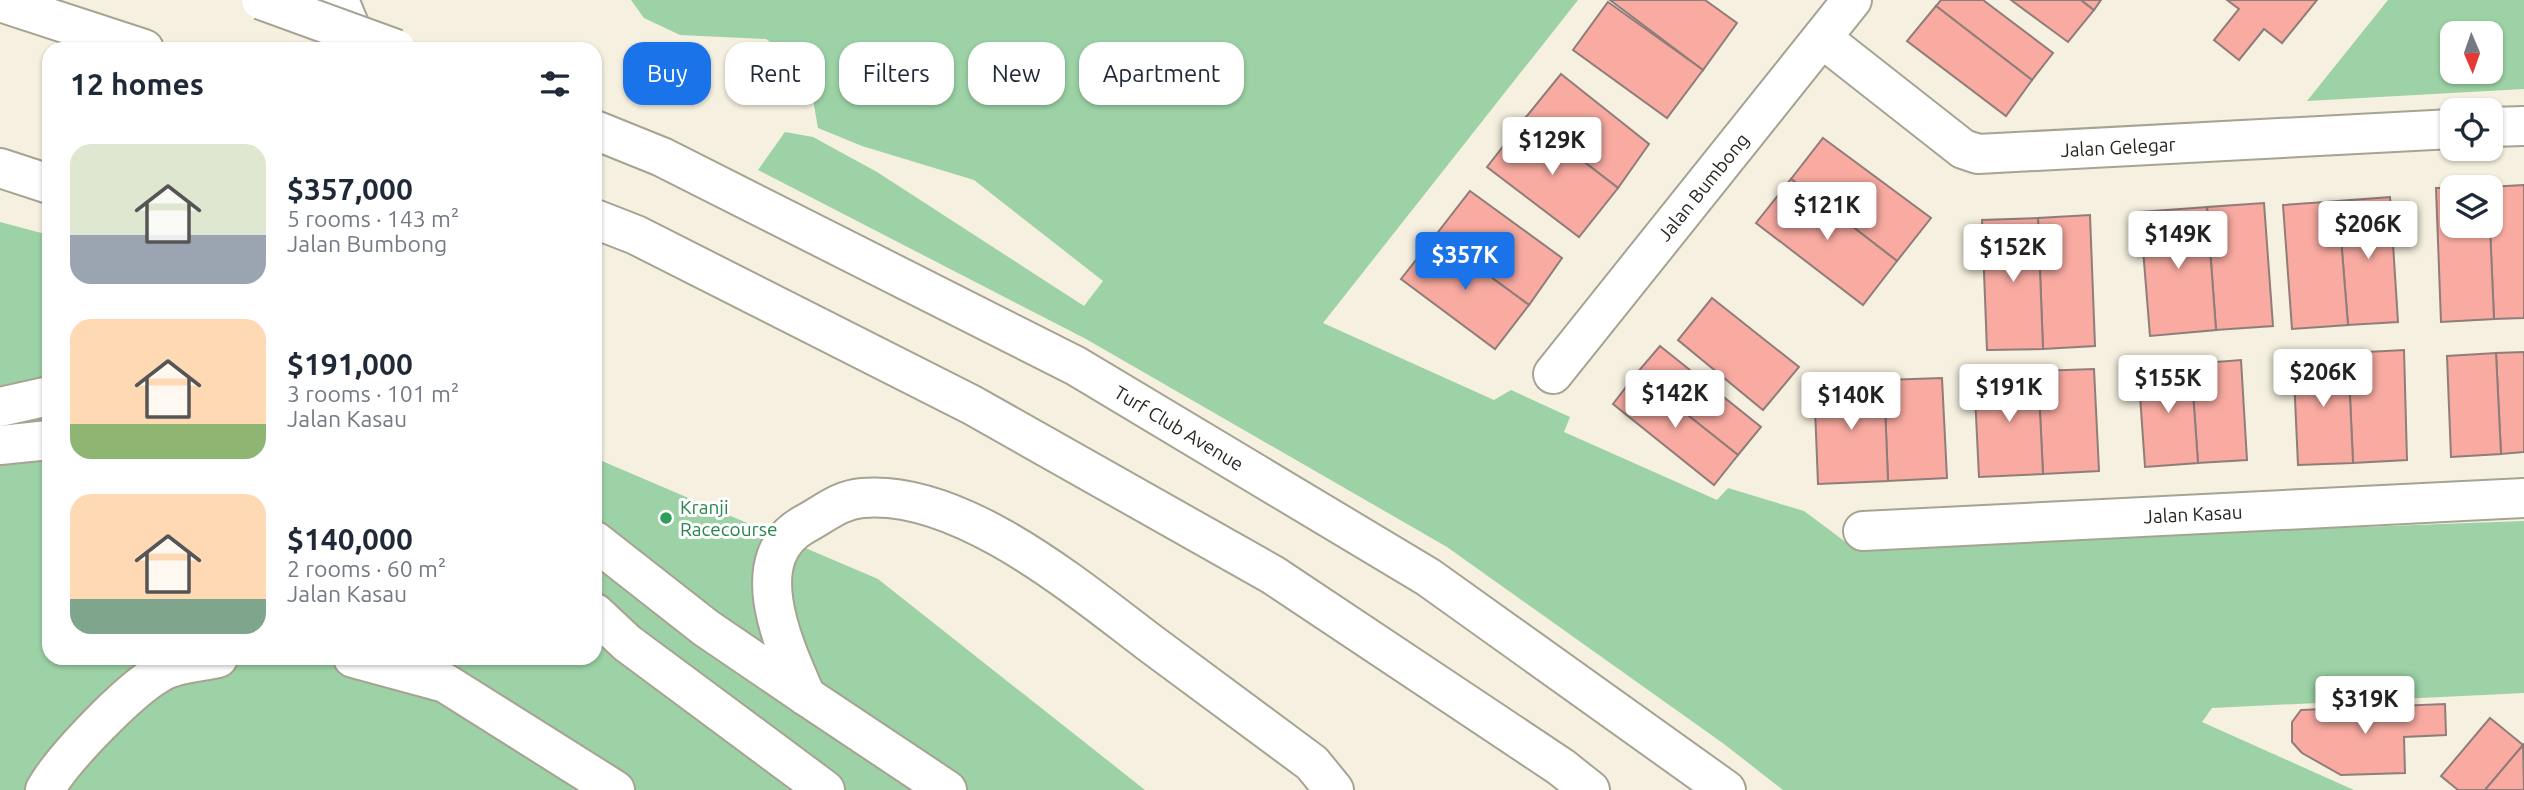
<!DOCTYPE html>
<html lang="en">
<head>
<meta charset="utf-8">
<style>
  :root { --surface:#fff; --page:#f6f6f7; --text:#1f2937; --muted:#747a83; --accent:#1a73e8 }
  body { margin:0; font-family:Ubuntu,sans-serif; background:var(--page); color:var(--text); height:100vh; display:flex; flex-direction:column; font-size:26px; white-space:nowrap }
  * { box-sizing:border-box; margin:0 }
  p { font-size:23px; color:var(--muted) }
  .icon { flex:none; width:38px; height:38px; fill:none; stroke:currentColor; stroke-width:2; stroke-linecap:round; stroke-linejoin:round }
  .map { position:relative; flex:1; overflow:hidden }
  .panel { position:absolute; left:42px; top:42px; width:560px; height:623px; display:flex; flex-direction:column; background:var(--surface); border-radius:21px; box-shadow:0 2px 5px #0004 }
  .panel>* { flex:none }
  .top-card { position:absolute; left:623px; top:42px; width:665px; height:63px; display:flex; gap:14px }
  .needle { width:46px; rotate:178deg }
  .buttons { position:absolute; left:2440px; top:21px; display:grid; gap:14px }
  .buttons a { display:grid; place-items:center; width:63px; height:63px; border-radius:14px; background:var(--surface); box-shadow:0 2px 5px #0004; font-size:35px }
  .price { position:absolute; translate:-50% -60px; padding:0 16px; border-radius:7px; background:#fff; color:#222; font-size:23px; line-height:46px; filter:drop-shadow(0 2px 4px #0008) }
  .price::after { content:''; position:absolute; left:50%; top:42px; width:21px; height:16px; margin-left:-10px; background:inherit; clip-path:polygon(0 0,100% 0,50% 100%) }
  .price.on { background:var(--accent); color:#fff }
  ul { padding:0; list-style:none }
  li { display:flex; align-items:center; gap:21px; height:175px; padding:0 28px }
  li span { display:grid; place-items:center; flex:none; width:196px; height:140px; border-radius:21px; color:#555 }
  li>.icon { margin-inline-start:auto }
  span .icon { width:84px; height:84px; fill:#fffc; stroke-width:1 }
  li b { font-size:30px }
  h2 { display:flex; justify-content:space-between; align-items:center; height:84px; padding:0 28px; font-size:30px }
  .chip { padding:0 24px; border-radius:21px; background:var(--surface); box-shadow:0 2px 5px #0004; font-size:24px; line-height:63px }
  .chip.on { background:var(--accent); color:#fff }
  .map>svg:first-child { display:block }
</style>
</head>
<body>
<div class="map">
<svg width="2524" height="790" viewBox="0 0 2524 790">
  <rect width="100%" height="100%" fill="#f5f0df"/>
  <g fill="#9cd2a5" fill-rule="evenodd">
    <path d="M631,0H1578L1323,323L1494,400L1511,390L1570,417L1564,432L1717,500L1728,488L1804,511L1851,546L2524,521V693L2212,708L2202,722L2354,790H1783L1724,744L1447,547L1086,339L758,170L785,132L813,137L877,172L1084,306L1103,281L974,180L862,146L818,128L807,66L766,39L680,35L644,18Z"/>
    <path d="M2388,0H2524V89L2307,101ZM2452,33H2490V72H2452Z"/>
    <path d="M0,222L49,235V658H595V458L878,579L1145,790H0Z"/>
  </g>
  <g fill="#f9aba1" stroke="#907d7a" stroke-width="2">
    <path d="M1610,0H1705L1737,23L1703,70Z"/>
    <path d="M1941,0H1983L2053,53L2032,80L1936,6Z"/>
    <path d="M2011,0H2081L2094,10L2068,42Z"/>
    <path d="M2081,0H2101L2094,10Z"/>
    <path d="M2227,0H2317L2282,43L2264,29L2239,60L2214,40L2239,9Z"/>
    <path d="M1608,2L1703,70L1667,118L1573,50Z"/>
    <path d="M1936,6L2032,80L2006,116L1907,41Z"/>
    <path d="M1561,74L1649,144L1618,188L1526,117Z"/>
    <path d="M1526,117L1618,188L1579,237L1487,167Z"/>
    <path d="M1823,138L1931,218L1897,261L1791,179Z"/>
    <path d="M1791,179L1897,261L1863,305L1756,223Z"/>
    <path d="M2524,185V318L2494,319L2488,187Z"/>
    <path d="M2436,188H2452V226H2490L2494,319L2441,322Z"/>
    <path d="M1470,191L1562,258L1529,305L1435,236Z"/>
    <path d="M2390,197L2398,322L2348,325L2338,201Z"/>
    <path d="M2338,201L2348,325L2292,329L2283,205Z"/>
    <path d="M2264,203L2273,326L2216,330L2207,207Z"/>
    <path d="M2207,207L2216,330L2150,336L2140,212Z"/>
    <path d="M2090,215L2095,346L2043,349L2038,218Z"/>
    <path d="M2038,218L2043,349L1987,350L1982,220Z"/>
    <path d="M1435,236L1529,305L1495,349L1401,279Z"/>
    <path d="M1712,298L1799,367L1763,410L1678,340Z"/>
    <path d="M1660,346L1761,427L1738,455L1636,374Z"/>
    <path d="M2404,350L2407,460L2353,463L2348,353Z"/>
    <path d="M2524,352V452L2501,454L2496,353Z"/>
    <path d="M2348,353L2353,463L2298,465L2293,355Z"/>
    <path d="M2496,353L2501,454L2451,457L2447,356Z"/>
    <path d="M2241,360L2247,460L2198,463L2191,364Z"/>
    <path d="M2191,364L2198,463L2145,467L2138,367Z"/>
    <path d="M2094,369L2099,471L2043,474L2038,371Z"/>
    <path d="M2038,371L2043,474L1979,477L1974,375Z"/>
    <path d="M1636,374L1738,455L1714,485L1613,404Z"/>
    <path d="M1942,378L1947,478L1888,481L1884,380Z"/>
    <path d="M1884,380L1888,481L1818,484L1814,383Z"/>
    <path d="M2445,704L2446,735L2404,737L2405,773L2341,775L2302,753L2292,742V722L2301,710Z"/>
    <path d="M2490,718L2523,745L2485,790H2458L2441,776Z"/>
    <path d="M2523,745L2524,790H2485Z"/>
  </g>
  <g fill="none" stroke-linecap="round" stroke-linejoin="round">
    <g stroke="#a7a392" stroke-width="42">
      <g id="street">
        <path d="M1823,39L1963,149L1978,154L2452,129"/>
        <path d="M2490,127L2524,126"/>
        <path d="M1553,374L1852,0"/>
        <path d="M0,445L49,440"/>
        <path d="M1863,531L2524,498"/>
        <path d="M595,613L627,643L825,790"/>
        <path d="M353,658L445,683L615,790"/>
        <path d="M806,696L947,790"/>
        <path d="M45,790C62,759 130,689 161,672C176,663 201,662 218,658"/>
      </g>
    </g>
    <g stroke="#a7a392" stroke-width="42">
      <g id="primary">
        <path d="M339,0L359,49"/>
        <path d="M0,2L144,49"/>
        <path d="M595,130L662,157L1076,366L1428,577L1726,790"/>
        <path d="M0,168L49,184"/>
        <path d="M595,219L636,235L972,405L1273,575L1561,767L1590,790"/>
        <path d="M0,407L49,396"/>
        <path d="M595,541L706,628L806,696"/>
        <path d="M806,696C785,648 742,558 805,524C824,514 839,500 862,498C960,489 1076,587 1150,643C1204,683 1258,723 1312,763L1334,790"/>
      </g>
    </g>
    <use href="#street" stroke="#fff" stroke-width="38"/>
    <use href="#primary" stroke="#fff" stroke-width="38"/>
    <g stroke="#a7a392" stroke-width="42" stroke-linecap="butt">
      <path id="primary-bridge" d="M261,0L396,49"/>
    </g>
    <use href="#primary-bridge" stroke="#fff" stroke-width="38"/>
  </g>
  <circle fill="#2e9e5b" stroke="#fff" stroke-width="2.5" cx="666" cy="518" r="7"/>
  <g text-anchor="middle" dominant-baseline="central" stroke-width="6" stroke-linejoin="round" paint-order="stroke">
    <g font-size="19" fill="#282620" stroke="#fff">
      <text transform="translate(2118 147) rotate(-3)">Jalan Gelegar</text>
      <text transform="translate(1703 187) rotate(-51)">Jalan Bumbong</text>
      <text transform="translate(1179 428) rotate(31)">Turf Club Avenue</text>
      <text transform="translate(2193 514) rotate(-3)">Jalan Kasau</text>
    </g>
    <g font-size="19" fill="#27864d" stroke="#fff" text-anchor="start">
      <text x="680" y="507">Kranji<tspan x="680" dy="22">Racecourse</tspan></text>
    </g>
  </g>
</svg>
<div class="buttons">
<a><svg class="needle" viewBox="-14 -14 28 28"><path d="M0-13l5 13h-10z" fill="#e53935"/><path d="M0 13l5-13h-10z" fill="#747a83"/></svg></a>
<a><svg class="icon" aria-label="locate" viewBox="0 0 24 24"><circle cx="12" cy="12" r="6"/><path d="M12 2v4M12 18v4M2 12h4M18 12h4"/></svg></a>
<a><svg class="icon" aria-label="layers" viewBox="0 0 24 24"><path d="M12 4l9 5-9 5-9-5zM3 14l9 5 9-5"/></svg></a>
</div>
<b class="price" style="left:1552px;top:177px">$129K</b>
<b class="price" style="left:1827px;top:242px">$121K</b>
<b class="price" style="left:2368px;top:261px">$206K</b>
<b class="price" style="left:2178px;top:271px">$149K</b>
<b class="price" style="left:2013px;top:284px">$152K</b>
<b class="price on" style="left:1465px;top:292px">$357K</b>
<b class="price" style="left:2323px;top:409px">$206K</b>
<b class="price" style="left:2168px;top:415px">$155K</b>
<b class="price" style="left:2009px;top:424px">$191K</b>
<b class="price" style="left:1675px;top:430px">$142K</b>
<b class="price" style="left:1851px;top:432px">$140K</b>
<b class="price" style="left:2365px;top:736px">$319K</b>
<div class="top-card">
<a class="chip on">Buy</a>
<a class="chip">Rent</a>
<a class="chip">Filters</a>
<a class="chip">New</a>
<a class="chip">Apartment</a>
</div>
<section class="panel">
<h2>12 homes<svg class="icon" aria-label="filters" viewBox="0 0 24 24"><path d="M4 7h16M4 17h16"/><circle cx="9" cy="7" r="2"/><circle cx="15" cy="17" r="2"/></svg></h2>
<ul>
<li><span style="background:linear-gradient(#dfe7d0 65%,#9aa5b1 0)"><svg class="icon" aria-label="home" viewBox="0 0 24 24"><path d="M3 11l9-7 9 7M6 9v11h12V9"/></svg></span><div><b>$357,000</b><p>5 rooms · 143 m²</p><p>Jalan Bumbong</p></div></li>
<li><span style="background:linear-gradient(#ffd9b3 75%,#8fb573 0)"><svg class="icon" aria-label="home" viewBox="0 0 24 24"><path d="M3 11l9-7 9 7M6 9v11h12V9"/></svg></span><div><b>$191,000</b><p>3 rooms · 101 m²</p><p>Jalan Kasau</p></div></li>
<li><span style="background:linear-gradient(#ffd9b3 75%,#7fa58c 0)"><svg class="icon" aria-label="home" viewBox="0 0 24 24"><path d="M3 11l9-7 9 7M6 9v11h12V9"/></svg></span><div><b>$140,000</b><p>2 rooms · 60 m²</p><p>Jalan Kasau</p></div></li>
</ul>
</section>
</div>
</body>
</html>
